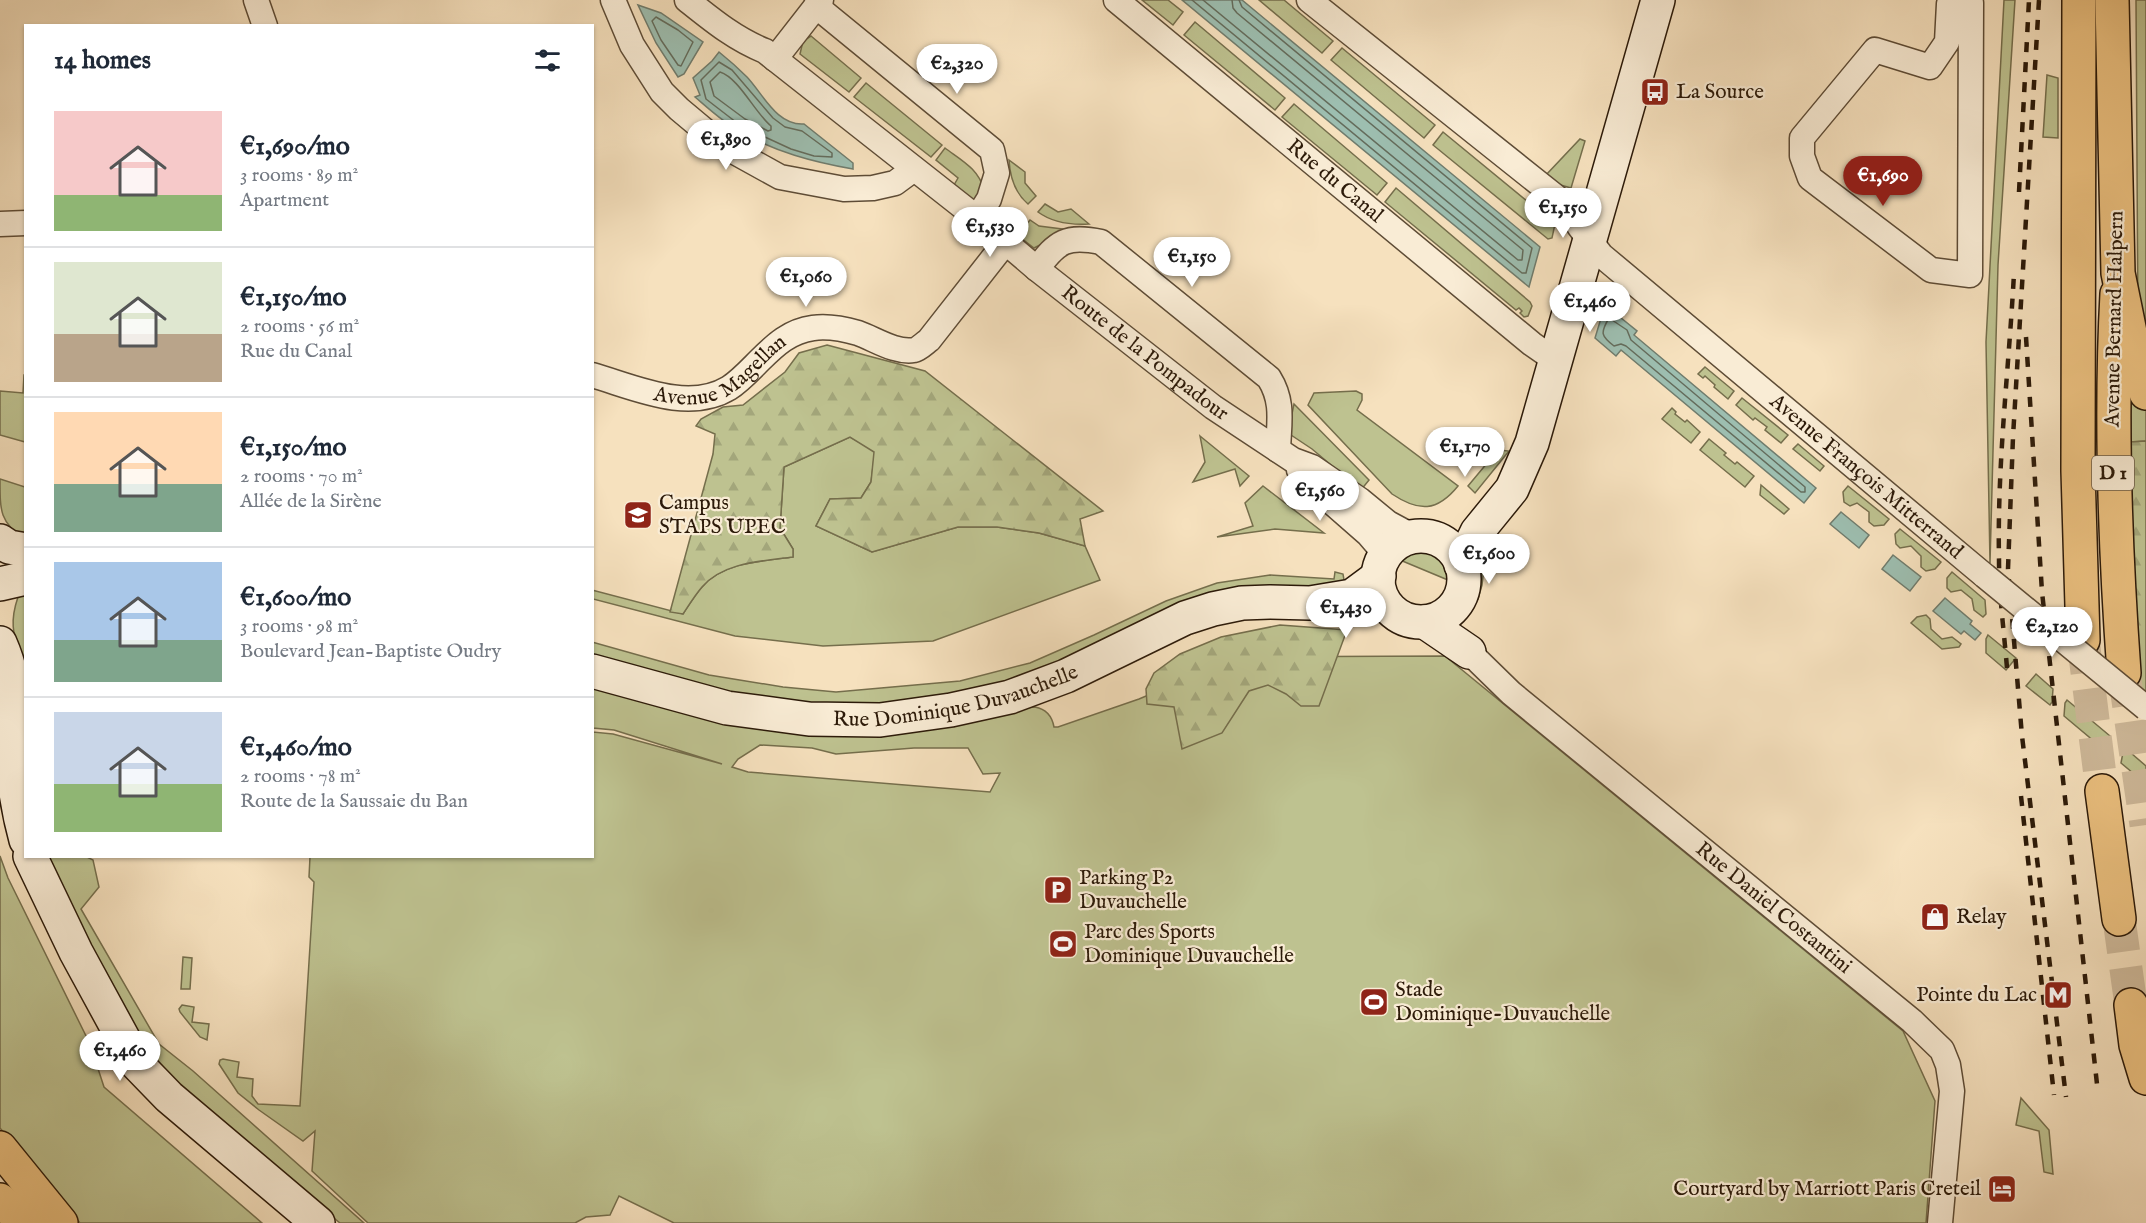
<!DOCTYPE html>
<html lang="en">
<head>
<meta charset="utf-8">
<style>
  :root { --surface:#fff; --page:#f2f2f3; --text:#1f2937; --muted:#747a83; --line:#e0e1e3; --accent:#8f2418 }
  body { margin:0; font-family:"IM FELL English",serif; background:var(--page); color:var(--text); height:100vh; display:flex; flex-direction:column; font-size:22px; white-space:nowrap }
  * { box-sizing:border-box; margin:0 }
  p { font-size:20px; color:var(--muted) }
  .icon { flex:none; width:33px; height:33px; fill:none; stroke:currentColor; stroke-width:2; stroke-linecap:round; stroke-linejoin:round }
  .map { position:relative; flex:1; overflow:hidden }
  .sheet { position:absolute; left:24px; top:24px; width:570px; height:834px; display:flex; flex-direction:column; background:var(--surface); border-radius:0px; box-shadow:0 2px 4px #0004 }
  .sheet>* { flex:none }
  .price { position:absolute; translate:-50% -51px; padding:0 14px; border-radius:21px; background:#fff; color:#222; font-size:20px; line-height:39px; filter:drop-shadow(0 2px 3px #0008) }
  .price::after { content:''; position:absolute; left:50%; top:36px; width:18px; height:14px; margin-left:-9px; background:inherit; clip-path:polygon(0 0,100% 0,50% 100%) }
  .price.on { background:var(--accent); color:#fff }
  ul { padding:0; list-style:none }
  li { display:flex; align-items:center; gap:18px; height:150px; padding:0 30px }
  li+li { border-top:2px solid var(--line) }
  li span { display:grid; place-items:center; flex:none; width:168px; height:120px; border-radius:0px; color:#555 }
  li>.icon { margin-inline-start:auto }
  span .icon { width:72px; height:72px; fill:#fffc; stroke-width:1 }
  li b { font-size:26px }
  h2 { display:flex; justify-content:space-between; align-items:center; height:72px; padding:0 30px; font-size:26px }
  .map>svg:first-child { display:block }
</style>
</head>
<body>
<div class="map">
<svg width="2146" height="1223" viewBox="0 0 2146 1223">
  <defs>
    <pattern id="forest-firs" width="22" height="20" patternUnits="userSpaceOnUse" patternTransform="scale(1.5)"><rect width="22" height="20" fill="#bec290"/><path d="M5 1l3.5 6h-7zM16 11l3.5 6h-7z" fill="#a3a67b"/></pattern>
  </defs>
  <rect width="100%" height="100%" fill="#f6e1be"/>
  <filter id="stains"><feTurbulence type="fractalNoise" baseFrequency=".00333" numOctaves="4"/><feColorMatrix values="0 0 0 0 .2 0 0 0 0 .09 0 0 0 0 .02 0 0 0 .5 -.17"/></filter>
  <radialGradient id="worn" r=".72"><stop offset=".6" stop-color="#630" stop-opacity="0"/><stop offset="1" stop-color="#630" stop-opacity=".3"/></radialGradient>
  <g fill="#bec290" stroke="#756e4c" stroke-width="1.5" fill-rule="evenodd">
    <path d="M1142,0H1168L1183,12L1173,25Z"/>
    <path d="M1259,0H1284L1333,41L1322,53Z"/>
    <path d="M2004,0H2015L1998,265L1990,563L1986,342Z"/>
    <path d="M2136,0H2146V357L2138,325Z"/>
    <path d="M1195,22L1285,98L1275,110L1184,35Z"/>
    <path d="M811,36L861,78L849,92L800,54L803,41Z"/>
    <path d="M1342,48L1435,125L1424,138L1331,60Z"/>
    <path d="M2047,75L2058,78V138L2043,137Z"/>
    <path d="M866,83L942,145L931,157L854,97Z"/>
    <path d="M1294,104L1387,183L1377,195L1282,117Z"/>
    <path d="M1443,132L1555,224L1552,238L1548,239L1433,145Z"/>
    <path d="M1580,139L1585,141L1571,188L1557,184L1546,175Z"/>
    <path d="M945,148C961,160 979,169 984,190L974,202L954,185L958,178L936,160Z"/>
    <path d="M1009,160L1025,172V183L1036,196L1028,204C1015,193 1010,177 1009,160Z"/>
    <path d="M1396,188L1530,302L1532,306L1528,316L1524,317L1520,313L1522,311L1519,308L1516,310L1385,202Z"/>
    <path d="M1045,204L1058,212L1071,209L1089,224C1072,225 1053,223 1038,212Z"/>
    <path d="M1008,211L1026,225L1030,220L1039,226L1070,230L1034,248L1000,222Z"/>
    <path d="M1705,367L1734,391L1728,399L1714,387L1715,385L1705,376L1703,378L1698,374Z"/>
    <path d="M24,375H26L25,442L0,435V391L23,393Z"/>
    <path d="M2135,381L2146,409V441L2130,442L2129,384Z"/>
    <path d="M1356,391L1362,394V400L1357,410L1458,486C1437,512 1419,512 1392,494L1308,405L1314,393Z"/>
    <path d="M1742,398L1788,435L1781,443L1765,430L1767,427L1755,418L1753,420L1736,405Z"/>
    <path d="M1294,404L1369,480L1361,490L1312,449L1288,433Z"/>
    <path d="M1672,408L1676,412L1675,414L1685,422L1687,420L1700,432L1691,443L1662,419Z"/>
    <path d="M1200,436L1249,476L1240,486L1235,469L1193,482L1205,462Z"/>
    <path d="M850,437L875,451L871,482L861,498L830,499L816,526L872,552L958,527H997L1039,533L1085,546L1100,580L933,641L823,646L735,636L593,599L592,590L683,614C689,605 695,595 702,587C723,562 763,561 793,557V549L780,528L784,467Z"/>
    <path d="M1709,439L1726,453L1724,455L1735,464L1737,462L1754,476L1745,487L1700,450Z"/>
    <path d="M1798,444L1824,466L1820,471L1793,449Z"/>
    <path d="M1498,450L1509,451L1475,493L1468,486Z"/>
    <path d="M0,479L25,487V541C0,521 0,513 0,479Z"/>
    <path d="M1761,485L1789,509L1784,514L1760,495Z"/>
    <path d="M1263,486L1324,533L1275,529L1217,537L1253,526L1245,503Z"/>
    <path d="M1848,486L1889,519L1884,525L1874,526L1869,522V512L1857,503L1850,506L1844,502L1843,492Z"/>
    <path d="M1900,529L1941,562L1935,569L1926,571L1921,567V556L1911,546L1900,548L1896,544L1895,534Z"/>
    <path d="M1487,540L1482,585L1478,599L1473,596L1475,567Z"/>
    <path d="M1419,550C1436,553 1447,561 1448,580L1400,560L1408,554Z"/>
    <path d="M1335,572L1343,574L1346,591L1330,592L1040,675L925,705L804,709L593,661L592,642L709,675L783,687L836,692L960,681L1030,663L1094,635L1166,601L1217,583L1270,575L1334,579Z"/>
    <path d="M1952,572L1985,600L1986,614L1983,617L1974,610L1972,599L1961,590L1951,592L1947,588V578Z"/>
    <path d="M25,594V675C19,642 6,632 18,597Z"/>
    <path d="M1926,615L1930,619L1931,629L1942,639L1952,637L1961,644L1959,647L1942,649L1911,623L1917,617Z"/>
    <path d="M1988,635L2016,658L2006,670L1986,653V639Z"/>
    <path d="M1445,656L1903,1031L1935,1101L1926,1223H674L619,1196L610,1215L586,1217L575,1223H368L312,1171L315,1131L303,1141L259,1110L238,1093L219,1064L220,1060L223,1059L239,1062L237,1077L253,1079L252,1096L258,1104L300,1106L314,882L309,877L310,857L592,856L593,732L613,734L722,764L614,730L593,728V687L710,720L784,732L1035,707C1046,709 1052,716 1054,727H1058L1139,699L1239,657ZM760,745L812,748L836,754L914,748H968L983,774L1000,773L990,792L748,772L732,767L738,759Z"/>
    <path d="M2036,674L2053,689L2052,702L2050,705L2026,686Z"/>
    <path d="M2067,700L2110,736L2107,752L2064,716L2065,703Z"/>
    <path d="M2124,747L2146,766V784L2121,763Z"/>
    <path d="M0,856L8,878L90,1044L104,1087L262,1223H80L0,1128Z"/>
    <path d="M45,857H87L93,860L99,887L81,909L159,1044L193,1071L364,1223H340L190,1100L147,1051L64,899Z"/>
    <path d="M183,957L192,958L190,989H181Z"/>
    <path d="M182,1005L194,1007L192,1022L209,1024L207,1040L200,1037L180,1012L179,1009Z"/>
    <path d="M2021,1098L2049,1130L2053,1174L2044,1172L2039,1131L2016,1125Z"/>
  </g>
  <g fill="url(#forest-firs)" stroke="#756e4c" stroke-width="1.5">
    <path d="M827,345L925,371L1103,511L1080,519L1085,546L1039,533L997,527H958L872,552L816,526L830,499L861,498L871,482L874,452L850,437L784,467L780,528L793,549V557C763,561 723,562 702,587C695,595 689,605 683,614L670,612L713,454L715,434L696,426L701,419L723,407L743,405L785,372L799,353Z"/>
    <path d="M2146,441V693L2137,686L2131,544L2130,442Z"/>
    <path d="M1280,625L1347,630L1319,706H1301L1286,694L1268,685L1249,691L1222,733L1182,749L1174,707L1147,704L1146,689L1154,673L1180,654L1221,637Z"/>
  </g>
  <g fill="#9dbeb0" stroke="#707c6d" stroke-width="1.5">
    <path d="M1182,0H1242L1540,247L1529,287Z"/>
    <path d="M638,5L661,13L703,42L684,74L678,77L656,43Z"/>
    <path d="M719,52C729,60 738,68 747,77C763,94 777,126 804,124L853,163V169C813,162 775,152 739,131C723,122 709,109 695,97L700,95L693,78L712,61Z"/>
    <path d="M1605,305L1637,331L1634,335L1816,488L1804,503L1621,350L1616,356L1595,338Z"/>
    <path d="M1841,512L1869,535L1859,548L1830,524Z"/>
    <path d="M1893,555L1921,577L1910,591L1882,569Z"/>
    <path d="M1945,598L1972,621L1970,624L1981,633L1975,640L1964,631L1961,634L1933,611Z"/>
  </g>
  <g fill="none" stroke-linecap="round" stroke-linejoin="round">
    <g stroke="#646c5c" stroke-width="1.5">
      <path d="M1192,0L1522,273H1526L1532,248L1242,7L1239,0"/>
      <path d="M1203,0L1518,260H1522L1523,250L1237,13L1233,8L1232,0"/>
      <path d="M656,17L678,30L693,42L681,66L678,65L661,40L652,21Z"/>
      <path d="M719,62L732,70L773,118L785,127L802,131L832,153V157L814,156L791,149L741,126L706,99L701,80Z"/>
      <path d="M720,72C739,78 755,113 771,126V130L768,131L745,119L714,96L710,82Z"/>
      <path d="M1609,318L1627,330L1631,340L1805,487V492H1801L1626,346L1621,344L1614,346C1601,336 1600,333 1609,318Z"/>
    </g>
    <g stroke="#ceb99a" stroke-width="33" stroke-dasharray="33 16" stroke-linecap="butt">
      <path d="M2083,640L2102,791"/>
      <path d="M2124,673L2146,825"/>
      <path d="M2119,919L2131,1005"/>
    </g>
    <g stroke="#5e4c36" stroke-width="27">
      <g id="street">
        <path d="M256,0L265,26"/>
        <path d="M613,0L632,45L662,92L679,109L722,145L780,177L844,189L873,188L895,183L914,169"/>
        <path id="s1" d="M687,0C712,20 735,39 765,51L977,218L1037,269L1213,407L1293,460L1312,467L1360,500L1388,523L1414,537"/>
        <path id="s2" d="M1116,0L1532,344L1555,360"/>
        <path id="s3" d="M1309,0L1571,209L1579,226L1601,255L1985,576"/>
        <path d="M1949,4L1947,42L1930,67L1875,50L1802,138V156L1810,178L1931,270L1970,275L1971,3"/>
        <path d="M816,6L992,150L997,173L989,199L977,218"/>
        <path d="M775,59L821,0"/>
        <path d="M0,224L26,223"/>
        <path d="M1037,269C1057,241 1067,235 1101,242L1269,378C1284,402 1279,422 1278,450"/>
        <path id="s4" d="M592,375C634,387 688,413 729,388C740,381 750,370 760,360C775,345 790,331 813,328C827,326 844,329 858,333C875,339 895,353 914,350C919,349 925,343 929,340L1005,243"/>
        <path d="M1299,470L1304,478L1368,534L1386,555"/>
        <path id="s5" d="M1469,652L1511,693L1912,1021L1942,1050L1948,1065L1952,1091L1940,1223"/>
      </g>
    </g>
    <g stroke="#2c1a09" stroke-width="36">
      <g id="secondary">
        <circle cx="1421" cy="579" r="43"/>
        <path d="M0,541L9,547L26,550"/>
        <path d="M1461,565L1477,532L1512,489L1532,443L1658,0"/>
        <path d="M0,584L26,578"/>
        <path d="M1425,622L1469,652"/>
        <path d="M0,643C11,668 16,693 15,720C15,727 12,733 12,739C12,773 17,807 26,840"/>
        <path id="s6" d="M592,671L727,708L809,719L880,720L951,710L1010,697L1066,676L1185,618L1213,609L1242,603L1270,602L1310,603L1352,596L1379,576"/>
        <path d="M30,856L76,952L137,1064L169,1097L318,1223"/>
      </g>
    </g>
    <g stroke="#2c1a09" stroke-width="36">
      <g id="primary">
        <path d="M2079,0L2078,471L2083,640"/>
        <path d="M2117,294C2110,421 2115,547 2124,673"/>
        <path d="M2102,791L2119,919"/>
        <path d="M2131,1005L2136,1045L2146,1078"/>
      </g>
    </g>
    <g stroke="#2c1a09" stroke-width="36">
      <g id="highway">
        <path d="M2112,0L2118,273L2135,357L2146,393"/>
        <path d="M0,1148L61,1223"/>
        <path d="M0,1200L25,1223"/>
      </g>
    </g>
    <use href="#street" stroke="#f9ecd5" stroke-width="24"/>
    <use href="#secondary" stroke="#f9ecd5" stroke-width="33"/>
    <use href="#primary" stroke="#ebc07f" stroke-width="33"/>
    <use href="#highway" stroke="#ebc07f" stroke-width="33"/>
    <g stroke="#2c1a09" stroke-width="4.5" stroke-dasharray="10 10" stroke-linecap="butt">
      <path d="M2039,0L2013,437L2008,569L2022,736L2066,1097"/>
      <path d="M2019,192L2029,0"/>
      <path d="M2026,337L2042,592L2098,1093"/>
      <path d="M2007,668C2004,631 1999,595 1999,559C1997,464 2009,368 2014,273"/>
      <path d="M2021,796L2054,1095"/>
    </g>
    <g stroke="#5e4c36" stroke-width="27" stroke-linecap="butt">
      <path id="street-bridge" d="M1985,576L2146,708"/>
    </g>
    <use href="#street-bridge" stroke="#f9ecd5" stroke-width="24"/>
  </g>
  <defs>
    <g id="bus-square" transform="scale(1.5)"><rect x="-9" y="-9" width="18" height="18" rx="4" fill="#8f2418" stroke="#f9ecd5"/><path d="M-5-6H5V4H4V6H2V4H-2V6H-4V4H-5ZM-3.5-4V0h7V-4ZM-3.5 1.2v1.5H-2V1.2ZM2 1.2v1.5H3.5V1.2Z" fill="#fff"/></g>
    <g id="university-square" transform="scale(1.5)"><rect x="-9" y="-9" width="18" height="18" rx="4" fill="#8f2418" stroke="#f9ecd5"/><path d="M0-5L7-2L0 1L-7-2ZM-4 1L0 2.5L4 1V4Q0 6-4 4Z" fill="#fff"/></g>
    <g id="parking-square" transform="scale(1.5)"><rect x="-9" y="-9" width="18" height="18" rx="4" fill="#8f2418" stroke="#f9ecd5"/><path d="M-3.5-5.5H1a3.5 3.5 0 0 1 0 7H-1V5.5H-3.5ZM-1-3.4V-.6H.8a1.4 1.4 0 0 0 0-2.8Z" fill="#fff"/></g>
    <g id="shop-square" transform="scale(1.5)"><rect x="-9" y="-9" width="18" height="18" rx="4" fill="#8f2418" stroke="#f9ecd5"/><path d="M-5-2.5h2.3a2.7 3.5 0 0 1 5.4 0H5L5.5 6h-11ZM-1.5-2.5h3a1.5 2.3 0 0 0-3 0Z" fill="#fff"/></g>
    <g id="stadium-square" transform="scale(1.5)"><rect x="-9" y="-9" width="18" height="18" rx="4" fill="#8f2418" stroke="#f9ecd5"/><path d="M0-5a6.5 5 0 1 0 0 10a6.5 5 0 1 0 0-10ZM-3.5-1.8h7v3.6h-7Z" fill="#fff"/></g>
    <g id="metro-square" transform="scale(1.5)"><rect x="-9" y="-9" width="18" height="18" rx="4" fill="#8f2418" stroke="#f9ecd5"/><path d="M-5.5 5V-5H-3L0 0L3-5H5.5V5H3V-.5L0 4L-3-.5V5Z" fill="#fff"/></g>
    <g id="hotel-square" transform="scale(1.5)"><rect x="-9" y="-9" width="18" height="18" rx="4" fill="#8f2418" stroke="#f9ecd5"/><path d="M-6-4.5h1.5V1H6V5H4.5V3h-9V5H-6ZM-4 0a1.8 1.8 0 1 1 3.6 0ZM.5 0V-2.5h3Q6-2.5 6 0Z" fill="#fff"/></g>
  </defs>
  <g fill-rule="evenodd">
    <use href="#bus-square" x="1655" y="92"/>
    <use href="#university-square" x="638" y="515"/>
    <use href="#parking-square" x="1058" y="890"/>
    <use href="#shop-square" x="1935" y="917"/>
    <use href="#stadium-square" x="1063" y="944"/>
    <use href="#metro-square" x="2058" y="995"/>
    <use href="#stadium-square" x="1374" y="1002"/>
    <use href="#hotel-square" x="2002" y="1189"/>
  </g>
  <g text-anchor="middle" dominant-baseline="central" stroke-width="4.5" stroke-linejoin="round" paint-order="stroke">
    <rect fill="#f9ecd5" stroke="#6a5946" stroke-width="1.5" x="2092" y="456" width="42" height="34" rx="4.5"/>
    <g font-size="20" font-weight="bold" fill="#2c1a09">
      <text x="2113" y="473">D 1</text>
    </g>
    <g font-size="21" fill="#2c1a09" stroke="#f9ecd5" text-anchor="start">
      <text x="1676" y="92">La Source</text>
      <text x="659" y="503">Campus<tspan x="659" dy="24">STAPS UPEC</tspan></text>
      <text x="1079" y="878">Parking P2<tspan x="1079" dy="24">Duvauchelle</tspan></text>
      <text x="1956" y="917">Relay</text>
      <text x="1084" y="932">Parc des Sports<tspan x="1084" dy="24">Dominique Duvauchelle</tspan></text>
      <text x="1395" y="990">Stade<tspan x="1395" dy="24">Dominique-Duvauchelle</tspan></text>
      <text x="2037" y="995" text-anchor="end">Pointe du Lac</text>
      <text x="1981" y="1189" text-anchor="end">Courtyard by Marriott Paris Creteil</text>
    </g>
    <g font-size="21" fill="#2c1a09" stroke="#f9ecd5">
      <text stroke="none"><textPath href="#s2" startOffset="284">Rue du Canal</textPath></text>
      <text transform="translate(2115 319) rotate(-89)">Avenue Bernard Halpern</text>
      <text stroke="none"><textPath href="#s1" startOffset="579">Route de la Pompadour</textPath></text>
      <text stroke="none"><textPath href="#s4" startOffset="140">Avenue Magellan</textPath></text>
      <text stroke="none"><textPath href="#s3" startOffset="736">Avenue François Mitterrand</textPath></text>
      <text stroke="none"><textPath href="#s6" startOffset="372">Rue Dominique Duvauchelle</textPath></text>
      <text stroke="none"><textPath href="#s5" startOffset="398">Rue Daniel Costantini</textPath></text>
    </g>
  </g>
  <rect width="100%" height="100%" filter="url(#stains)"/>
  <rect width="100%" height="100%" fill="url(#worn)"/>
</svg>
<b class="price" style="left:957px;top:95px">€2,320</b>
<b class="price" style="left:726px;top:171px">€1,890</b>
<b class="price on" style="left:1883px;top:207px">€1,690</b>
<b class="price" style="left:1563px;top:239px">€1,150</b>
<b class="price" style="left:990px;top:258px">€1,530</b>
<b class="price" style="left:1192px;top:288px">€1,150</b>
<b class="price" style="left:806px;top:308px">€1,060</b>
<b class="price" style="left:1590px;top:333px">€1,460</b>
<b class="price" style="left:1465px;top:478px">€1,170</b>
<b class="price" style="left:1320px;top:522px">€1,560</b>
<b class="price" style="left:1489px;top:585px">€1,600</b>
<b class="price" style="left:1346px;top:639px">€1,430</b>
<b class="price" style="left:2052px;top:658px">€2,120</b>
<b class="price" style="left:120px;top:1082px">€1,460</b>
<section class="sheet">
<h2>14 homes<svg class="icon" aria-label="filters" viewBox="0 0 24 24"><path d="M4 7h16M4 17h16"/><circle cx="9" cy="7" r="2"/><circle cx="15" cy="17" r="2"/></svg></h2>
<ul>
<li><span style="background:linear-gradient(#f6c9c9 70%,#8fb573 0)"><svg class="icon" aria-label="home" viewBox="0 0 24 24"><path d="M3 11l9-7 9 7M6 9v11h12V9"/></svg></span><div><b>€1,690/mo</b><p>3 rooms · 89 m²</p><p>Apartment</p></div></li>
<li><span style="background:linear-gradient(#dfe7d0 60%,#b9a48a 0)"><svg class="icon" aria-label="home" viewBox="0 0 24 24"><path d="M3 11l9-7 9 7M6 9v11h12V9"/></svg></span><div><b>€1,150/mo</b><p>2 rooms · 56 m²</p><p>Rue du Canal</p></div></li>
<li><span style="background:linear-gradient(#ffd9b3 60%,#7fa58c 0)"><svg class="icon" aria-label="home" viewBox="0 0 24 24"><path d="M3 11l9-7 9 7M6 9v11h12V9"/></svg></span><div><b>€1,150/mo</b><p>2 rooms · 70 m²</p><p>Allée de la Sirène</p></div></li>
<li><span style="background:linear-gradient(#a9c7e8 65%,#7fa58c 0)"><svg class="icon" aria-label="home" viewBox="0 0 24 24"><path d="M3 11l9-7 9 7M6 9v11h12V9"/></svg></span><div><b>€1,600/mo</b><p>3 rooms · 98 m²</p><p>Boulevard Jean-Baptiste Oudry</p></div></li>
<li><span style="background:linear-gradient(#c9d6e8 60%,#8fb573 0)"><svg class="icon" aria-label="home" viewBox="0 0 24 24"><path d="M3 11l9-7 9 7M6 9v11h12V9"/></svg></span><div><b>€1,460/mo</b><p>2 rooms · 78 m²</p><p>Route de la Saussaie du Ban</p></div></li>
</ul>
</section>
</div>
</body>
</html>
